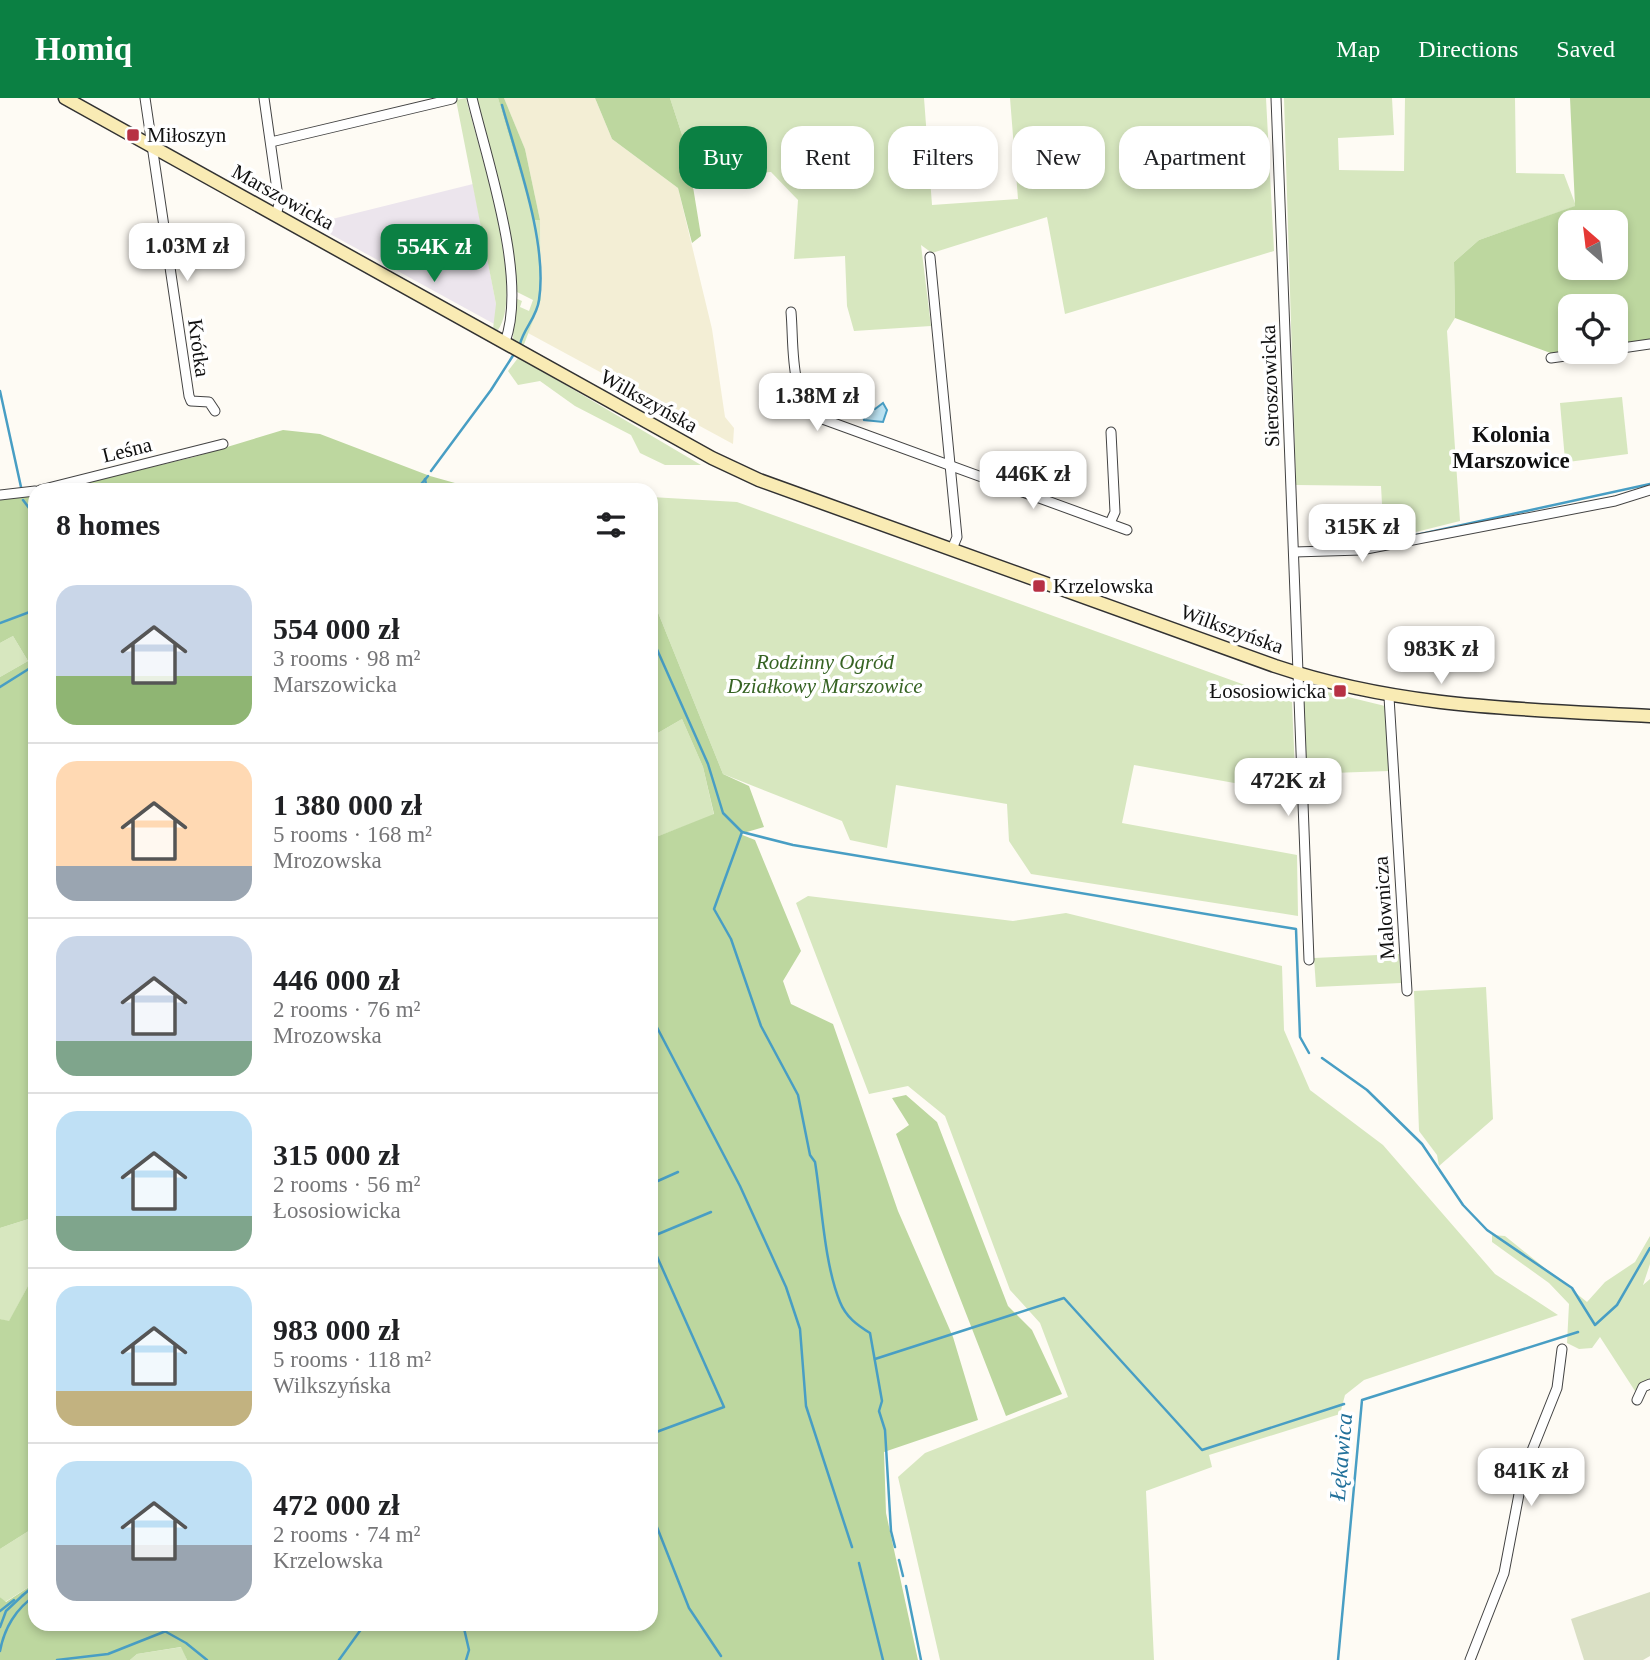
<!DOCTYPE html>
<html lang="en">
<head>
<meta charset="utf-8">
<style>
  :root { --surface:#fff; --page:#f2f2f2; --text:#202124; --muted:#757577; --line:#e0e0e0; --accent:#0b8043 }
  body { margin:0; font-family:Georgia,serif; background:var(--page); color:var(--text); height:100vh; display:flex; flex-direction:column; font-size:26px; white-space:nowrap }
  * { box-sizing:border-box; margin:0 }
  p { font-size:23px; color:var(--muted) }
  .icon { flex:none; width:38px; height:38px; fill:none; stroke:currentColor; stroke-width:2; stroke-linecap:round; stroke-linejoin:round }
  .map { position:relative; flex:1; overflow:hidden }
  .details { position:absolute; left:28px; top:385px; width:630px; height:1148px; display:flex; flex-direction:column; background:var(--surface); border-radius:21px; box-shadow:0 4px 10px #0003 }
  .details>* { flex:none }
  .top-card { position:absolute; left:679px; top:28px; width:665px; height:63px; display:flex; gap:14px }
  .needle { width:46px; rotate:332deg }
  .controls { position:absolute; left:1558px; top:112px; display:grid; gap:14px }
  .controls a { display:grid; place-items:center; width:70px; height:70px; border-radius:14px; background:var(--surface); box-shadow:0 4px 10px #0003; font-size:35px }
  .price { position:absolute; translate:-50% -60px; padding:0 16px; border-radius:14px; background:#fff; color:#222; font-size:23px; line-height:46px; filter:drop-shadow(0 2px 4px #0008) }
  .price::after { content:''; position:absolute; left:50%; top:42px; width:21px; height:16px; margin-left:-10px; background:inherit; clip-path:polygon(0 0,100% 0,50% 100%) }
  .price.on { background:var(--accent); color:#fff }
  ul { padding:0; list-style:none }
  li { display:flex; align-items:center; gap:21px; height:175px; padding:0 28px }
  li+li { border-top:2px solid var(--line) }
  li span { display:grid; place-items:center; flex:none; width:196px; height:140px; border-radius:21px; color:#555 }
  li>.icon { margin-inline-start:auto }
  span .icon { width:84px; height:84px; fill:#fffc; stroke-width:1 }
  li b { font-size:30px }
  h2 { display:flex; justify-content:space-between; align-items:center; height:84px; padding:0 28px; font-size:30px }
  .chip { padding:0 24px; border-radius:21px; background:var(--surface); box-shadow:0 4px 10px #0003; font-size:24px; line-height:63px }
  .chip.on { background:var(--accent); color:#fff }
  header { display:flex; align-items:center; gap:42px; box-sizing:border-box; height:98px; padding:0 35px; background:var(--accent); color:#fff }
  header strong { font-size:33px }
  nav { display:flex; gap:38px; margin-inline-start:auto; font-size:24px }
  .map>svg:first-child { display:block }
</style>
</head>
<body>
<header>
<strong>Homiq</strong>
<nav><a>Map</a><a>Directions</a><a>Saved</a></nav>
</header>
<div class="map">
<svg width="1650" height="1562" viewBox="0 0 1650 1562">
  <rect width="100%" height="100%" fill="#fefbf4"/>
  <path fill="#ece5ed" d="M473,86L496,206V227L312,126Z"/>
  <path fill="#f3eed5" d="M504,0H595L612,41L678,90L712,231L725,319L734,330L733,346L528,235L541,202L540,122L525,51Z"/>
  <g fill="#d7e7bf">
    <path d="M466,0C478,48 526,192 498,232L493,231L496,206L456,2Z"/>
    <path d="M475,0H498L534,121L540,122L541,202L523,249L513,241L515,200L522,203L520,209L529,213L533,202L515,193L511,143Z"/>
    <path d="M670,0H924L932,107L1018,101L1010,0H1266L1274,153L1065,216L1047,119L932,155L921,147L931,228L854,233L847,208L845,158L794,161L798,102L771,74L691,79L687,52Z"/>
    <path d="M1284,0H1392L1394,37L1338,40L1339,72L1404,73L1405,0H1515L1516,75L1564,76L1576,108L1479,142L1454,164L1455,220L1447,233L1460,423L1384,442L1381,388L1296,387Z"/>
    <path d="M518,260L525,263L701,367H665L640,355L631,337L575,308L540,283L518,287L508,273Z"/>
    <path d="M1622,299L1628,356L1568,364L1565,362L1560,305Z"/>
    <path d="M651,399L737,404L1292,604L1296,696L1134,667L1122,725L1297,757L1298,818L1031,776L1009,743L1007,706L896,687L887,750L850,742L842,723L723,676L651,497Z"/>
    <path d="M13,538L28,563L0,579V545Z"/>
    <path d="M1303,588L1385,608L1389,673L1304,676Z"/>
    <path d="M682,621L703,669L714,717L651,741V639Z"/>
    <path d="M808,798L1013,823L1066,815L1282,868L1284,932L1310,992L1383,1047L1495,1176L1558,1217L1364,1282L1345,1297L1340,1316L1209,1357L1212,1369L1146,1393L1154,1562H940L898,1379L925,1355L1068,1299L1040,1225L1010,1192L945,1018L908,988L869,996L796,805Z"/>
    <path d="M1399,856L1401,885L1316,889L1314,860Z"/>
    <path d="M1486,889L1493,1021L1439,1068L1437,1057L1419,1033L1414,893Z"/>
    <path d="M35,1119V1175L9,1224L0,1221V1130Z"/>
    <path d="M1492,1137L1505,1138L1587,1204L1605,1184L1635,1164L1650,1138V1166L1643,1187L1650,1181V1282L1635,1293L1600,1239L1592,1250L1579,1251L1567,1245L1569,1206L1549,1185L1492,1144Z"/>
    <path d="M35,1429V1485L5,1504L0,1499V1451Z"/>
    <path d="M182,1549L187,1562H130L137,1556Z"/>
  </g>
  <g fill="#bdd79f" fill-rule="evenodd">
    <path d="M498,0H504L525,51L540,122H534Z"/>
    <path d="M595,0H670L687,52L701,138L692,145L678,90L612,41Z"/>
    <path d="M1570,0H1650V243L1615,248V208H1570V254L1556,257L1455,220L1454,164L1479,142L1575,108ZM1570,124H1615V170H1570Z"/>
    <path d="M283,332L320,336L430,378L480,392H55L194,359Z"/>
    <path d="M35,397V1119L0,1130V579L28,563L13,538L0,545V402Z"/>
    <path d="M651,497L723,676L749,688L764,729L740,736L755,742L801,853L783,883L791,906L833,926L898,1113L953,1239L978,1322L884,1354L886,1415L918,1562H187L181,1549L137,1556L130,1562H0V1499L6,1504L35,1485V1526H651V741L714,716L703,669L682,621L651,639Z"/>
    <path d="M906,997L937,1024L1008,1208L1032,1232L1062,1296L1006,1318L896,1036L909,1027L892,1000Z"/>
    <path d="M35,1175V1429L0,1451V1221L9,1223Z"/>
  </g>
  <path fill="#dae0c5" d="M1650,1494V1558L1643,1562H1584L1571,1521Z"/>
  <path fill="#bce3f2" stroke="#489ec4" stroke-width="2" d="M883,305L887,312L883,324L864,322L862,312L866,306L875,311Z"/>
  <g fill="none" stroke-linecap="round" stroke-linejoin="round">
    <g stroke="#489ec4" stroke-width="2.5">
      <path d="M502,7C517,61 548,146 539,202C537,219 524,230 520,246"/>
      <path d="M0,293L21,389"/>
      <path d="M431,373L491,292L514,256"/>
      <path d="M425,381L427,392"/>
      <path d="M594,390V392"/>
      <path d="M416,392L428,378"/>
      <path d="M23,402L35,418"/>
      <path d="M1407,439L1650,386"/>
      <path d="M0,525L35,512"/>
      <path d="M651,538L708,666L723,715L742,734L714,811L731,841L761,928L798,997L810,1057L815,1064C822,1107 824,1165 840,1204C846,1219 857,1227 870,1235L882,1303L879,1313L885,1332L891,1433L895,1449"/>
      <path d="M0,589L35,567"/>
      <path d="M742,734L793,747L1296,831L1300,939L1309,955"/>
      <path d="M651,918L740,1088L786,1189L800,1231L806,1308L852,1449"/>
      <path d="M1322,960L1367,992L1422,1046L1463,1107L1487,1132L1572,1190L1595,1227L1617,1207L1650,1150"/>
      <path d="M651,1086L678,1074"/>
      <path d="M651,1139L711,1114"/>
      <path d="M651,1145L724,1309L651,1336"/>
      <path d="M875,1261L1064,1200L1202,1352L1344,1306"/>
      <path d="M651,1414L689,1510L721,1558"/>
      <path d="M899,1462L903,1478"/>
      <path d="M859,1465L883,1562"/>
      <path d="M906,1488L921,1562"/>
      <path d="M23,1497L29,1492"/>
      <path d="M0,1513L14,1502"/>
      <path d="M152,1526L186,1545L207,1562"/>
      <path d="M463,1526L469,1552L466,1562"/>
      <path d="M0,1529L6,1513L23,1497"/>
      <path d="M0,1553C4,1531 16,1510 35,1498"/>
      <path d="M57,1562L108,1556L166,1533"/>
      <path d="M339,1562L362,1530L378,1526"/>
      <path d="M1338,1562L1362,1302L1578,1234"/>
    </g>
    <g stroke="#434343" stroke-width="11">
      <g id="street">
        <path d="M145,0L189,298L191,303L209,304L215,313"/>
        <path d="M264,0L279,106L276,117"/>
        <path d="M472,0C488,66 528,181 505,244"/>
        <path d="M1276,0L1309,862"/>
        <path d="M271,44L452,1"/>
        <path d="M930,159L957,439L952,451"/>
        <path d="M791,214C794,247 789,297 817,319L1127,432"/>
        <path d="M1615,251L1650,246"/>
        <path d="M1551,260L1594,254"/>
        <path d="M40,392L223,346"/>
        <path d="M0,397L35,393"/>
        <path d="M1110,425L1115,414L1111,334"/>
        <path d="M1294,454L1361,452L1615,403L1650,392"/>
        <path d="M1389,599L1407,893"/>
        <path d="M1637,1302L1643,1289L1650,1286"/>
        <path d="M1470,1562L1504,1475L1523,1375L1557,1290L1562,1251"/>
      </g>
    </g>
    <g stroke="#323232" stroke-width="15">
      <path id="secondary" d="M65,0L712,360L759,382L1275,568C1401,610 1519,611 1650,618"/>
    </g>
    <use href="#street" stroke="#fff" stroke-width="9"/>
    <use href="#secondary" stroke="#f9ebb4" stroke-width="12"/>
  </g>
  <g fill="#b73144" stroke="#fff" stroke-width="2.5">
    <rect x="126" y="30" width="14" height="14" rx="3.5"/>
    <rect x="1032" y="481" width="14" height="14" rx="3.5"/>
    <rect x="1333" y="586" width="14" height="14" rx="3.5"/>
  </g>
  <g text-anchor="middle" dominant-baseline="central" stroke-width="7" stroke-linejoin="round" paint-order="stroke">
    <g font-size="21" fill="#101010" stroke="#fff" text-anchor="start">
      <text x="147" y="37">Miłoszyn</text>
      <text x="1053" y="488">Krzelowska</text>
      <text x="1326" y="593" text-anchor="end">Łososiowicka</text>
    </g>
    <g font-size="21" fill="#101010" stroke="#fff">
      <text transform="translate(283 99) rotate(29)">Marszowicka</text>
      <text transform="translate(199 250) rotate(82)">Krótka</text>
      <text transform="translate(1270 288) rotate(-92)">Sieroszowicka</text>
      <text transform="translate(649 303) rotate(29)">Wilkszyńska</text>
      <text transform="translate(127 352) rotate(-14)">Leśna</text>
      <text transform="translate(1232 531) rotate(20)">Wilkszyńska</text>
      <text transform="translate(1384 810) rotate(-94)">Malownicza</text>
    </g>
    <g font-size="21" font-style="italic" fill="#376424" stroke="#fff">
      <text x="825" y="564">Rodzinny Ogród<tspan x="825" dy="24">Działkowy Marszowice</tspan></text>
    </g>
    <g font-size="23" font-weight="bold" fill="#101010" stroke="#fff">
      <text x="1511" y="336">Kolonia<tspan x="1511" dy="26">Marszowice</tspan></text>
    </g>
    <g font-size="23" font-style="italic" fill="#21709a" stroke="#fff">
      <text transform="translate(1341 1359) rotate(-85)">Łękawica</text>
    </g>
  </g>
</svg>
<div class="controls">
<a><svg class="needle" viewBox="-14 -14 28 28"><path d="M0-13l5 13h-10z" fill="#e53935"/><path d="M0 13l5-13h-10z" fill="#757577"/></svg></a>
<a><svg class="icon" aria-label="locate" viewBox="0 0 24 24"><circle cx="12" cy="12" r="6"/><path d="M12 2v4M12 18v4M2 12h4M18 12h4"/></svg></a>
</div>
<b class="price" style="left:187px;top:185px">1.03M zł</b>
<b class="price on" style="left:434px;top:186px">554K zł</b>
<b class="price" style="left:817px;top:335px">1.38M zł</b>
<b class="price" style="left:1033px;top:413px">446K zł</b>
<b class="price" style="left:1362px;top:466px">315K zł</b>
<b class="price" style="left:1441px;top:588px">983K zł</b>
<b class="price" style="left:1288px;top:720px">472K zł</b>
<b class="price" style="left:1531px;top:1410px">841K zł</b>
<div class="top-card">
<a class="chip on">Buy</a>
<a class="chip">Rent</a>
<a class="chip">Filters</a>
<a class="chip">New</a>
<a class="chip">Apartment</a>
</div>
<section class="details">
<h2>8 homes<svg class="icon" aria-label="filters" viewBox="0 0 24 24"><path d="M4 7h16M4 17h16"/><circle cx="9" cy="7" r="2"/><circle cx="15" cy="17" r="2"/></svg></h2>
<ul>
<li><span style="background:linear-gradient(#c9d6e8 65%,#8fb573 0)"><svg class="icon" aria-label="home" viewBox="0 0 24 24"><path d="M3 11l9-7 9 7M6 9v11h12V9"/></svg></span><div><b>554 000 zł</b><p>3 rooms · 98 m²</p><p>Marszowicka</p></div></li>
<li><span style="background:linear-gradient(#ffd9b3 75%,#9aa5b1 0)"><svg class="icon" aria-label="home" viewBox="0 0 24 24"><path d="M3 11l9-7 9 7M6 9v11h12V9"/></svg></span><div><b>1 380 000 zł</b><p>5 rooms · 168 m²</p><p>Mrozowska</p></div></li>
<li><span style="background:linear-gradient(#c9d6e8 75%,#7fa58c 0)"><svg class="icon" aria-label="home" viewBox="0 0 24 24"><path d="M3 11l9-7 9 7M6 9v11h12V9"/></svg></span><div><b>446 000 zł</b><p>2 rooms · 76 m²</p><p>Mrozowska</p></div></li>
<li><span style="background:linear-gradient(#bfe0f5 75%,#7fa58c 0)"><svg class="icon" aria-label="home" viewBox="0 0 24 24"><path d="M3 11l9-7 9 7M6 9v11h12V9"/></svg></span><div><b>315 000 zł</b><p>2 rooms · 56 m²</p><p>Łososiowicka</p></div></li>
<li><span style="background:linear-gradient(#bfe0f5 75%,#c2b280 0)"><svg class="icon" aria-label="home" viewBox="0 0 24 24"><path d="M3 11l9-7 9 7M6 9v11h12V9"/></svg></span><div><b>983 000 zł</b><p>5 rooms · 118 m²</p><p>Wilkszyńska</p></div></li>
<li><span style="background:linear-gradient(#bfe0f5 60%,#9aa5b1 0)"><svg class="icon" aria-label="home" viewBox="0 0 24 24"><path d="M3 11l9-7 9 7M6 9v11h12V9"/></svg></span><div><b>472 000 zł</b><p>2 rooms · 74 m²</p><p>Krzelowska</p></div></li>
</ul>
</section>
</div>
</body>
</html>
